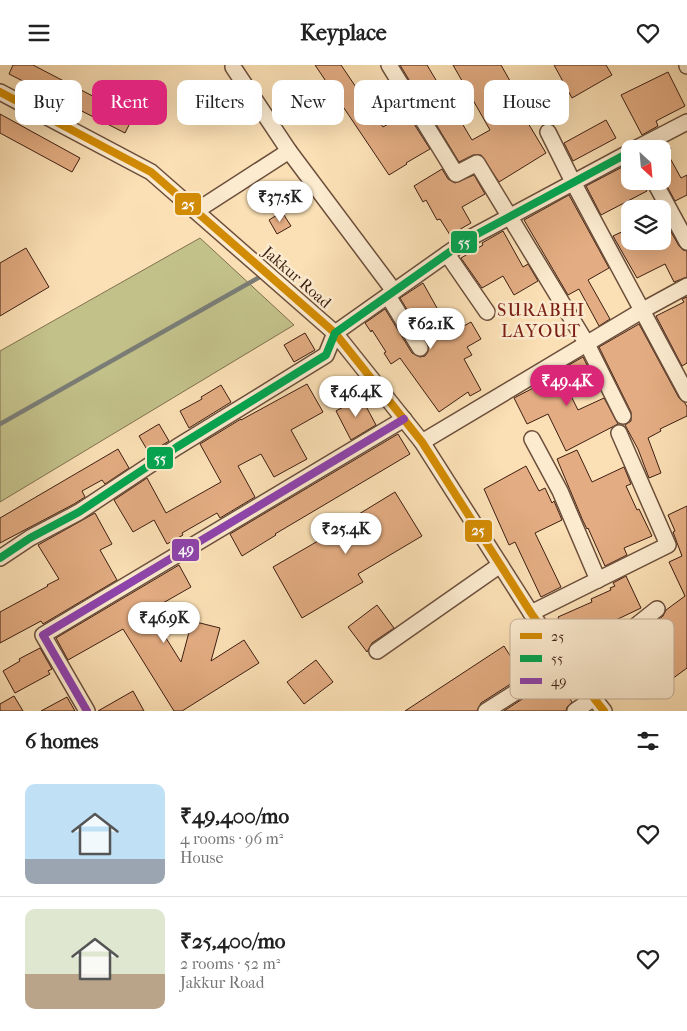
<!DOCTYPE html>
<html lang="en">
<head>
<meta charset="utf-8">
<style>
  :root { --surface:#fff; --page:#f2f2f2; --text:#222; --muted:#767676; --line:#e0e0e0; --accent:#db2777 }
  body { margin:0; font-family:"IM FELL French Canon",serif; background:var(--page); color:var(--text); height:100vh; display:flex; flex-direction:column; font-size:19px; white-space:nowrap }
  * { box-sizing:border-box; margin:0 }
  p { font-size:16px; color:var(--muted) }
  .icon { flex:none; width:28px; height:28px; fill:none; stroke:currentColor; stroke-width:2; stroke-linecap:round; stroke-linejoin:round }
  .map { position:relative; height:646px; overflow:hidden }
  .panel { display:flex; flex-direction:column; background:var(--surface); flex:1 }
  .panel>* { flex:none }
  .top-card { position:absolute; left:15px; top:15px; width:658px; height:45px; display:flex; gap:10px }
  .needle { width:32px; rotate:154deg }
  .fabs { position:absolute; left:621px; top:75px; display:grid; gap:10px }
  .fabs a { display:grid; place-items:center; width:50px; height:50px; border-radius:10px; background:var(--surface); box-shadow:0 5px 20px #0002; font-size:25px }
  .price { position:absolute; translate:-50% -42px; padding:0 11px; border-radius:18px; background:#fff; color:#222; font-size:16px; line-height:32px; filter:drop-shadow(0 1px 2px #0008) }
  .price::after { content:''; position:absolute; left:50%; top:30px; width:15px; height:11px; margin-left:-8px; background:inherit; clip-path:polygon(0 0,100% 0,50% 100%) }
  .price.on { background:var(--accent); color:#fff }
  ul { padding:0; list-style:none }
  li { display:flex; align-items:center; gap:15px; height:125px; padding:0 25px }
  li+li { border-top:1px solid var(--line) }
  li span { display:grid; place-items:center; flex:none; width:140px; height:100px; border-radius:10px; color:#555 }
  li>.icon { margin-inline-start:auto }
  span .icon { width:60px; height:60px; fill:#fffc; stroke-width:1 }
  li b { font-size:21px }
  h2 { display:flex; justify-content:space-between; align-items:center; height:60px; padding:0 25px; font-size:21px }
  .chip { padding:0 18px; border-radius:10px; background:var(--surface); box-shadow:0 5px 20px #0002; font-size:18px; line-height:45px }
  .chip.on { background:var(--accent); color:#fff }
  header { display:flex; justify-content:space-between; align-items:center; height:65px; padding:0 25px; background:var(--surface); font-size:22px; font-weight:700 }
  .map>svg:first-child { display:block }
</style>
</head>
<body>
<header><svg class="icon" aria-label="menu" viewBox="0 0 24 24"><path d="M4 6h16M4 12h16M4 18h16"/></svg>Keyplace<svg class="icon" aria-label="heart" viewBox="0 0 24 24"><path d="M12 20l-8-8c-3-5 5-10 8-4 3-6 11-1 8 4z"/></svg></header>
<div class="map">
<svg width="687" height="646" viewBox="0 0 687 646">
  <rect width="100%" height="100%" fill="#fbe0b5"/>
  <filter id="stains"><feTurbulence type="fractalNoise" baseFrequency=".004" numOctaves="4"/><feColorMatrix values="0 0 0 0 .2 0 0 0 0 .09 0 0 0 0 .02 0 0 0 .5 -.17"/></filter>
  <radialGradient id="worn" r=".72"><stop offset=".6" stop-color="#630" stop-opacity="0"/><stop offset="1" stop-color="#630" stop-opacity=".3"/></radialGradient>
  <path fill="#c3c18a" stroke="#80704e" d="M200,173L294,260L0,437V286Z"/>
  <g fill="none" stroke-linecap="round" stroke-linejoin="round">
    <path stroke="#7a7d76" stroke-width="4.5" d="M0,359L258,213"/>
  </g>
  <g fill="#e3ac82" stroke="#3d1f13">
    <path d="M13,0H33L133,52L125,68L9,9Z"/>
    <path d="M315,0H341L383,62L407,48L430,84L406,98L407,99L389,110Z"/>
    <path d="M400,0H427L472,75L490,65L453,0H501L532,55L528,58L546,88L499,117L481,90H473L459,97Z"/>
    <path d="M554,0H606L612,10L572,33Z"/>
    <path d="M668,7L685,41L656,56L658,61L642,70L621,30Z"/>
    <path d="M0,49L80,93L72,107L0,68Z"/>
    <path d="M606,55L616,73L573,96L564,78Z"/>
    <path d="M667,78L671,84H665L681,113L687,110V130L675,136L662,112V84H656Z"/>
    <path d="M630,98V116H642L647,126L601,150L586,121Z"/>
    <path d="M442,104L448,114L455,118L474,110L485,129L462,142L471,158L450,170L440,154L437,155L426,135L423,137L414,121Z"/>
    <path d="M569,130L609,203L588,215L610,254L599,261L579,224L568,230L524,155Z"/>
    <path d="M282,147L291,161L277,169L269,155Z"/>
    <path d="M662,151L679,181L683,185L687,186V212L674,217L665,199L637,213L613,171L630,163V176H662Z"/>
    <path d="M503,166L523,202L528,199L538,216L514,230L503,211L482,223L461,193L483,180L482,178Z"/>
    <path d="M26,183L49,222L0,251V198Z"/>
    <path d="M423,218L451,268L471,257L481,274L467,282L472,290L464,294L481,325L470,331L468,327L439,347L400,293L391,299L384,288L386,287L372,265L371,267L365,258L385,244L412,288L420,292L425,291L428,287V279L400,233Z"/>
    <path d="M687,232V298L682,301L656,251L684,237L682,234Z"/>
    <path d="M639,259L679,333L685,338L687,342V351L660,364L661,366L648,373L661,408L649,413L638,384L625,360L631,356V347L599,282Z"/>
    <path d="M305,268L315,285L294,297L284,280Z"/>
    <path d="M583,292L592,310L567,323L578,345L604,333L618,359L566,386L548,349L527,359L514,333L562,308L560,305Z"/>
    <path d="M307,319L323,347L291,365L307,394L274,412L261,389L238,401L255,432L220,453L217,448L182,468L183,470L167,479L154,455L133,467L114,435L147,413L166,448L221,417L200,379L241,354V355Z"/>
    <path d="M221,320L231,337L189,363L180,346L202,334L201,332Z"/>
    <path d="M361,332L376,360L351,375L336,346Z"/>
    <path d="M159,359L169,376L149,388L139,371Z"/>
    <path d="M398,369L410,389L275,469L276,470L242,491L230,469Z"/>
    <path d="M118,384L129,403L105,419L102,415L82,426L85,432L74,439L0,478V453Z"/>
    <path d="M577,385L592,417L624,402L631,419L626,421L637,445L639,444L652,471L624,483L627,490L605,501L588,463L587,464L583,456L557,394Z"/>
    <path d="M526,401L539,426L545,423L552,438L554,436L562,455L535,468L561,522L541,532L515,477L509,480L484,424Z"/>
    <path d="M395,427L422,471L358,509L363,517L302,553L273,502L337,465L336,463Z"/>
    <path d="M687,441V603L645,634L613,591L663,551L666,545L685,531L669,497L682,491L673,467L675,466L668,450Z"/>
    <path d="M95,448L112,479L100,485L117,515L43,559L41,556L0,578V547L48,521L47,520L59,514L38,480Z"/>
    <path d="M179,500L191,522L149,546L181,597L192,556L220,563L211,596L244,575L259,598L182,646H174L123,564L68,595L56,573Z"/>
    <path d="M626,511L641,543L597,564L598,567L570,579L558,552L592,537L591,534L611,525L610,523L615,521L613,518Z"/>
    <path d="M377,540L394,563L372,578L367,587L348,562Z"/>
    <path d="M504,581L523,611L481,638L477,646H405Z"/>
    <path d="M40,583L52,604L48,606L50,609L15,628L3,606L20,596L19,594Z"/>
    <path d="M316,595L333,617L304,639L287,617Z"/>
    <path d="M556,612L572,637L567,642L566,646H504Z"/>
    <path d="M133,626L144,646H98Z"/>
    <path d="M14,631L23,646H0V639Z"/>
    <path d="M67,632L75,646H41Z"/>
  </g>
  <g fill="none" stroke-linecap="round" stroke-linejoin="round">
    <g stroke="#6c4f3c" stroke-width="18">
      <g id="minor">
        <path d="M389,0L456,109L477,98L587,279L623,351"/>
        <path d="M687,0V1"/>
        <path d="M233,2L289,86L394,226"/>
        <path d="M0,27L151,107L335,268L422,377L531,548L565,596L604,646"/>
        <path d="M548,67L573,117L687,329"/>
        <path d="M635,84L687,57"/>
        <path d="M654,116L687,177"/>
        <path d="M196,146L289,86"/>
        <path d="M447,189L487,247"/>
        <path d="M388,231L420,283"/>
        <path d="M532,374L560,426L598,515"/>
        <path d="M422,377L643,245L687,221"/>
        <path d="M0,493L30,473L79,447L177,382L326,290L335,268L468,174L630,87"/>
        <path d="M531,548L668,480L619,368"/>
        <path d="M377,586L500,500"/>
        <path d="M575,609L657,544"/>
        <path d="M87,646L43,570L404,354"/>
        <path d="M486,646L565,596"/>
        <path d="M575,646L594,633"/>
      </g>
    </g>
    <use href="#minor" stroke="#fcebcf" stroke-width="15"/>
    <g stroke="#fcebcf" stroke-width="11">
      <path id="bus-1" d="M0,27L151,107L335,268L422,377L531,548L565,596L604,646"/>
    </g>
    <g stroke="#fcebcf" stroke-width="11">
      <path id="bus-2" d="M0,493L30,473L79,447L177,382L326,290L335,268L468,174L630,87"/>
    </g>
    <g stroke="#fcebcf" stroke-width="11">
      <path id="bus-3" d="M87,646L43,570L404,354"/>
    </g>
    <use href="#bus-1" stroke="#d28b04" stroke-width="8"/>
    <use href="#bus-2" stroke="#00a651" stroke-width="8"/>
    <use href="#bus-3" stroke="#8e44ad" stroke-width="8"/>
  </g>
  <g text-anchor="middle" dominant-baseline="central" stroke-width="5" stroke-linejoin="round" paint-order="stroke">
    <g font-size="16" fill="#3d1f13" stroke="#fcebcf">
      <text transform="translate(297 212) rotate(41)">Jakkur Road</text>
    </g>
    <g font-size="18" letter-spacing="1" fill="#7a1f14" stroke="#fcebcf">
      <text x="541" y="245">SURABHI<tspan x="541" dy="21">LAYOUT</tspan></text>
    </g>
  </g>
  <rect x="510" y="554" width="164" height="80" rx="8" fill="#fcebcf" stroke="#c3ae97" stroke-width="1"/>
  <rect x="520" y="568" width="22" height="6" fill="#d28b04"/>
  <rect x="520" y="590" width="22" height="7" fill="#00a651"/>
  <rect x="520" y="613" width="22" height="6" fill="#8e44ad"/>
  <g font-size="14" fill="#3d1f13">
    <text x="551" y="576">25</text>
    <text x="551" y="598">55</text>
    <text x="551" y="621">49</text>
  </g>
  <g stroke="#fcebcf" stroke-width="2">
    <rect x="174" y="127" width="28" height="24" rx="5" fill="#d28b04"/>
    <rect x="450" y="165" width="28" height="24" rx="5" fill="#00a651"/>
    <rect x="146" y="381" width="28" height="24" rx="5" fill="#00a651"/>
    <rect x="464" y="454" width="29" height="24" rx="5" fill="#d28b04"/>
    <rect x="171" y="473" width="29" height="24" rx="5" fill="#8e44ad"/>
  </g>
  <g font-size="14" text-anchor="middle" font-weight="bold" fill="#fff">
    <text x="188" y="144">25</text>
    <text x="464" y="182">55</text>
    <text x="160" y="398">55</text>
    <text x="478" y="470">25</text>
    <text x="186" y="489">49</text>
  </g>
  <rect width="100%" height="100%" filter="url(#stains)"/>
  <rect width="100%" height="100%" fill="url(#worn)"/>
</svg>
<div class="fabs">
<a><svg class="needle" viewBox="-14 -14 28 28"><path d="M0-13l5 13h-10z" fill="#e53935"/><path d="M0 13l5-13h-10z" fill="#767676"/></svg></a>
<a><svg class="icon" aria-label="layers" viewBox="0 0 24 24"><path d="M12 4l9 5-9 5-9-5zM3 14l9 5 9-5"/></svg></a>
</div>
<b class="price" style="left:280px;top:158px">₹37.5K</b>
<b class="price" style="left:431px;top:285px">₹62.1K</b>
<b class="price on" style="left:567px;top:342px">₹49.4K</b>
<b class="price" style="left:356px;top:353px">₹46.4K</b>
<b class="price" style="left:346px;top:490px">₹25.4K</b>
<b class="price" style="left:164px;top:579px">₹46.9K</b>
<div class="top-card">
<a class="chip">Buy</a>
<a class="chip on">Rent</a>
<a class="chip">Filters</a>
<a class="chip">New</a>
<a class="chip">Apartment</a>
<a class="chip">House</a>
</div>
</div>
<section class="panel">
<h2>6 homes<svg class="icon" aria-label="filters" viewBox="0 0 24 24"><path d="M4 7h16M4 17h16"/><circle cx="9" cy="7" r="2"/><circle cx="15" cy="17" r="2"/></svg></h2>
<ul>
<li><span style="background:linear-gradient(#bfe0f5 75%,#9aa5b1 0)"><svg class="icon" aria-label="home" viewBox="0 0 24 24"><path d="M3 11l9-7 9 7M6 9v11h12V9"/></svg></span><div><b>₹49,400/mo</b><p>4 rooms · 96 m²</p><p>House</p></div><svg class="icon" aria-label="heart" viewBox="0 0 24 24"><path d="M12 20l-8-8c-3-5 5-10 8-4 3-6 11-1 8 4z"/></svg></li>
<li><span style="background:linear-gradient(#dfe7d0 65%,#b9a48a 0)"><svg class="icon" aria-label="home" viewBox="0 0 24 24"><path d="M3 11l9-7 9 7M6 9v11h12V9"/></svg></span><div><b>₹25,400/mo</b><p>2 rooms · 52 m²</p><p>Jakkur Road</p></div><svg class="icon" aria-label="heart" viewBox="0 0 24 24"><path d="M12 20l-8-8c-3-5 5-10 8-4 3-6 11-1 8 4z"/></svg></li>
</ul>
</section>
</body>
</html>
